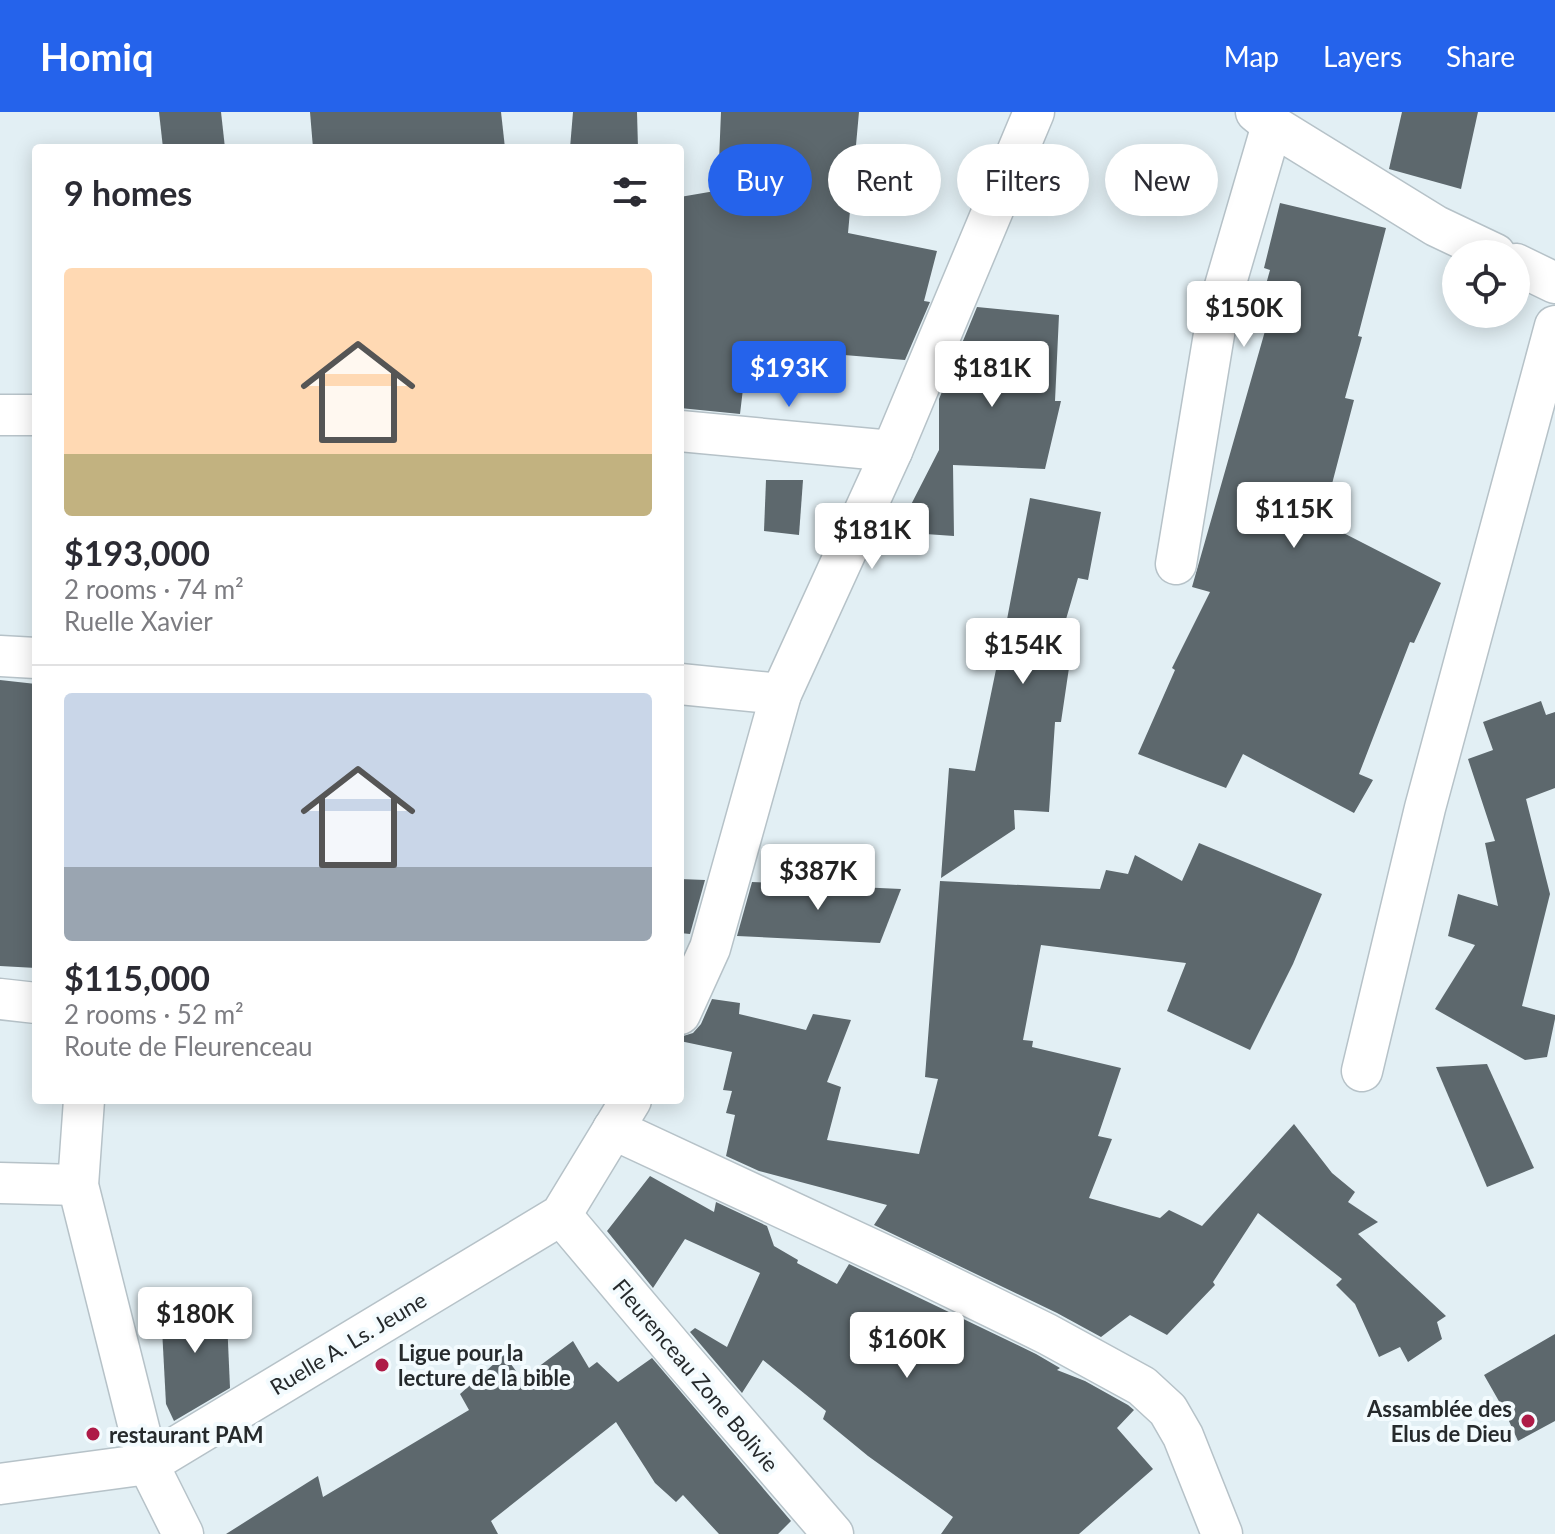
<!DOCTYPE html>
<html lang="en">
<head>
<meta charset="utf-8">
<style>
  :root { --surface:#fff; --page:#f7f7f7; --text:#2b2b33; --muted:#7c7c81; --line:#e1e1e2; --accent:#2563eb }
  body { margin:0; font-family:Lato,sans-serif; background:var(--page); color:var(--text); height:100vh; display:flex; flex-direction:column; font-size:30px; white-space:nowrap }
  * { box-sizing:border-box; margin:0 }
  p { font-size:26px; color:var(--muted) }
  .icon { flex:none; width:44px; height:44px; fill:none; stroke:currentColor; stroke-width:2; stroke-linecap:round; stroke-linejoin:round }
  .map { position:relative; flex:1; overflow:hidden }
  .details { position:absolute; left:32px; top:32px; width:652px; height:960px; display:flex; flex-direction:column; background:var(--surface); border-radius:8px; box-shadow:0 4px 20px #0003 }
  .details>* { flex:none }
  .top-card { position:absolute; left:708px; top:32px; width:726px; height:72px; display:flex; gap:16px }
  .buttons { position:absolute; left:1442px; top:128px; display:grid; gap:16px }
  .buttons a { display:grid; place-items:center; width:88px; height:88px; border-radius:50%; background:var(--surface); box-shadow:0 4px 20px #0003; font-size:40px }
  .price { position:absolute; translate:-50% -68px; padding:0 18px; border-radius:8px; background:#fff; color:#222; font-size:26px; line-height:52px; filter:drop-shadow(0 2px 4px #0008) }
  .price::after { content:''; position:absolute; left:50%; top:48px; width:24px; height:18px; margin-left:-12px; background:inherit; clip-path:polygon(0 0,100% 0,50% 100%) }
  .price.selected { background:var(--accent); color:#fff }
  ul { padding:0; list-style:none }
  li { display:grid; align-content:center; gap:16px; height:424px; padding:0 32px }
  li+li { border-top:2px solid var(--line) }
  li span { display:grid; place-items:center; height:248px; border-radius:8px; color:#555 }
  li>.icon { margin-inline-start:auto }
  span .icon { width:144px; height:144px; fill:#fffc; stroke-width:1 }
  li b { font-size:34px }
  h2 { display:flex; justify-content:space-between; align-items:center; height:96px; padding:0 32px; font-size:34px }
  .pill { padding:0 28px; border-radius:36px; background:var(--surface); box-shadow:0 4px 20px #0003; font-size:28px; line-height:72px }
  .pill.selected { background:var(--accent); color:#fff }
  header { display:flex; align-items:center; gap:48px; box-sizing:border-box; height:112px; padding:0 40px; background:var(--accent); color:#fff }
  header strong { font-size:38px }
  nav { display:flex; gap:44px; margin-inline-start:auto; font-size:28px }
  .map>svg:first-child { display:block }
</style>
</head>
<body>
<header>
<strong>Homiq</strong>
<nav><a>Map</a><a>Layers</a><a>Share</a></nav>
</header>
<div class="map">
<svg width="1555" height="1422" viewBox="0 0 1555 1422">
  <rect width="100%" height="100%" fill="#e2eff4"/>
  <g fill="#5d686d">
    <path d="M159,0H221L225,36H163Z"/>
    <path d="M310,0H501L505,36H313Z"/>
    <path d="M573,0H637L638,36H570Z"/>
    <path d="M721,0H859L848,121L937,139L924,189L930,190L905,248L748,235L740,302L680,296V85L715,79L713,50L719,49Z"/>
    <path d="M1402,0H1478L1461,77L1389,57Z"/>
    <path d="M1280,91L1386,116L1358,224L1362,225L1345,286L1354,288L1322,410L1441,471L1414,531L1410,530L1359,662L1373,668L1354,701L1243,642L1226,676L1138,642L1175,558L1172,556L1210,480L1192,475L1265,219L1254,215L1270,158L1264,156Z"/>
    <path d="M977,195L1059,203L1055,289H1061L1045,357L953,353L954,424L897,420L939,338V287Z"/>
    <path d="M766,368H803L799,423L764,419Z"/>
    <path d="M1030,386L1101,400L1088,468L1078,466L1055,545L1070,549L1061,610H1055L1049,700L1014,698L1015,717L941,766L949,656L975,659L1004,519L1005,518Z"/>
    <path d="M0,568L36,572V856L0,854Z"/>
    <path d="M1541,589L1546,603L1555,600V676L1526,687L1550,782L1522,894L1555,903V907L1547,945L1525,948L1435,897L1475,833L1448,824L1458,782L1498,794L1485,731L1495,729L1468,647L1493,638L1483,610Z"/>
    <path d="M1199,731L1322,782L1293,852L1250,938L1167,899L1186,851L1041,833L1023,928L1033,929L1032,935L1121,956L1098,1024L1112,1027L1089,1086L1160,1106L1169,1098L1202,1114L1294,1012L1332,1061L1355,1080L1348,1090L1378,1110L1358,1122L1446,1204L1437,1210L1442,1227L1408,1250L1400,1235L1379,1245L1355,1192L1336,1173L1342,1167L1258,1101L1213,1170L1215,1173L1167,1223L1130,1203L1101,1225L1057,1201L874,1113L887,1093L759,1059L726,1044L735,1003L726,1001L732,979L723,978L732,940L680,929V925L693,921L701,912L712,887L740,891L739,902L806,918L813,902L851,908L827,970L841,975L827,1028L919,1042L938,967L925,965L940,769L1100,777L1106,758L1128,762L1135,743L1182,769Z"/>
    <path d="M680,767L705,768L690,822L680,821Z"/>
    <path d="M752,770L901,777L880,831L737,824Z"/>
    <path d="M1487,952L1534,1056L1487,1075L1436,955Z"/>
    <path d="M650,1064L714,1100L716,1090L767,1114L774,1134L798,1148L797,1151L837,1172L849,1152L1036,1242L1060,1256L1057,1258L1085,1269L1128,1293L1134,1298L1117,1316L1153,1357L1079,1422H941L953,1405L868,1344L823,1307L826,1299L763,1248L742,1281L690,1220L695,1216L727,1235L760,1161L685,1127L653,1176L607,1119Z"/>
    <path d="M226,1185L230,1276L174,1309L166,1292L161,1198Z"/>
    <path d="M1555,1222V1309L1518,1329L1504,1298L1484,1263Z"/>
    <path d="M573,1229L589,1256L597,1250L618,1270L652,1246L791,1409L778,1422H719L683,1383L676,1390L655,1371L616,1310L491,1409L498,1422H226L318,1364L323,1385L469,1298L460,1282L504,1243L522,1267Z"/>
  </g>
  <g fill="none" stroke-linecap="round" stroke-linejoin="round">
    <g stroke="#b6c2c8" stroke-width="43">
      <g id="minor">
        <path d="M1256,0L1272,13L1436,114L1495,142"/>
        <path d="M1516,152L1555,171"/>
        <path d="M0,303H36"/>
        <path d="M680,319L892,339"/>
        <path d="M1176,452L1218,198L1272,13"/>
        <path d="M0,544L36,546"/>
        <path d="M680,572L781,582"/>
        <path d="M0,887L36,891"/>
        <path d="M680,902L710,836L781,582L892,339L1034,0"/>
        <path d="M1362,959L1425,696L1555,214"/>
        <path d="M84,988L78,1073L148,1352L183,1422"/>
        <path d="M613,1017L916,1158L1047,1222L1142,1274L1168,1298L1183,1324L1222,1422"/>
        <path d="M0,1071L78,1073"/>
        <path d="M561,1103L684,1249L833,1422"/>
        <path d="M0,1372L148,1352L561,1103L631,988"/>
      </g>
    </g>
    <use href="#minor" stroke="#fff" stroke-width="40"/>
  </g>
  <g fill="#ae1b47" stroke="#f3fbfe" stroke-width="3">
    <circle cx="382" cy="1253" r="8"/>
    <circle cx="1528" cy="1309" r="8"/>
    <circle cx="93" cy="1322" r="8"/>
  </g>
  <g text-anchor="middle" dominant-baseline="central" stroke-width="8" stroke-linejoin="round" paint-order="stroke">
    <g font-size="22" fill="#262a2c" stroke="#f3fbfe">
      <text transform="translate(348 1231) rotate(-31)">Ruelle A. Ls. Jeune</text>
      <text transform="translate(696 1263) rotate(50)">Fleurenceau Zone Bolivie</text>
    </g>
    <g font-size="22" font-weight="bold" fill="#262a2c" stroke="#f3fbfe" text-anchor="start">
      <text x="398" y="1240">Ligue pour la<tspan x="398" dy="25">lecture de la bible</tspan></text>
      <text x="1512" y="1296" text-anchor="end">Assamblée des<tspan x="1512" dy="25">Elus de Dieu</tspan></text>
      <text x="109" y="1322">restaurant PAM</text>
    </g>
  </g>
</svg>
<div class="buttons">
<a><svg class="icon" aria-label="locate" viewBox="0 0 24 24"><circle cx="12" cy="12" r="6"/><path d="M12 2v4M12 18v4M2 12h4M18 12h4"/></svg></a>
</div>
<b class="price" style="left:1244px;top:237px">$150K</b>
<b class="price selected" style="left:789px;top:297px">$193K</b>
<b class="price" style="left:992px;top:297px">$181K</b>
<b class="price" style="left:1294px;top:438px">$115K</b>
<b class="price" style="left:872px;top:459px">$181K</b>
<b class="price" style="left:1023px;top:574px">$154K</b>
<b class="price" style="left:818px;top:800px">$387K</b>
<b class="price" style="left:195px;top:1243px">$180K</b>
<b class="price" style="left:907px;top:1268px">$160K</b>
<div class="top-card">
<a class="pill selected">Buy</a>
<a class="pill">Rent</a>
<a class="pill">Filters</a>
<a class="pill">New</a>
</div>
<section class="details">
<h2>9 homes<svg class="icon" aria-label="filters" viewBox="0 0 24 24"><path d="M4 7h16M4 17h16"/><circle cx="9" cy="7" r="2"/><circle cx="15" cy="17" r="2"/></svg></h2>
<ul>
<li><span style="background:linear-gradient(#ffd9b3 75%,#c2b280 0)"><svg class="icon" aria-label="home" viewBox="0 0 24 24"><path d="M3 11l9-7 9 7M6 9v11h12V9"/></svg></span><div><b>$193,000</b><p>2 rooms · 74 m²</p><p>Ruelle Xavier</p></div></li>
<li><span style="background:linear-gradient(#c9d6e8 70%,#9aa5b1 0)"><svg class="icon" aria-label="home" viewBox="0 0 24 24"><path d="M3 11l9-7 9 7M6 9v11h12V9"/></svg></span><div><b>$115,000</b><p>2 rooms · 52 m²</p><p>Route de Fleurenceau</p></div></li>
</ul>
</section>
</div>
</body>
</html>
